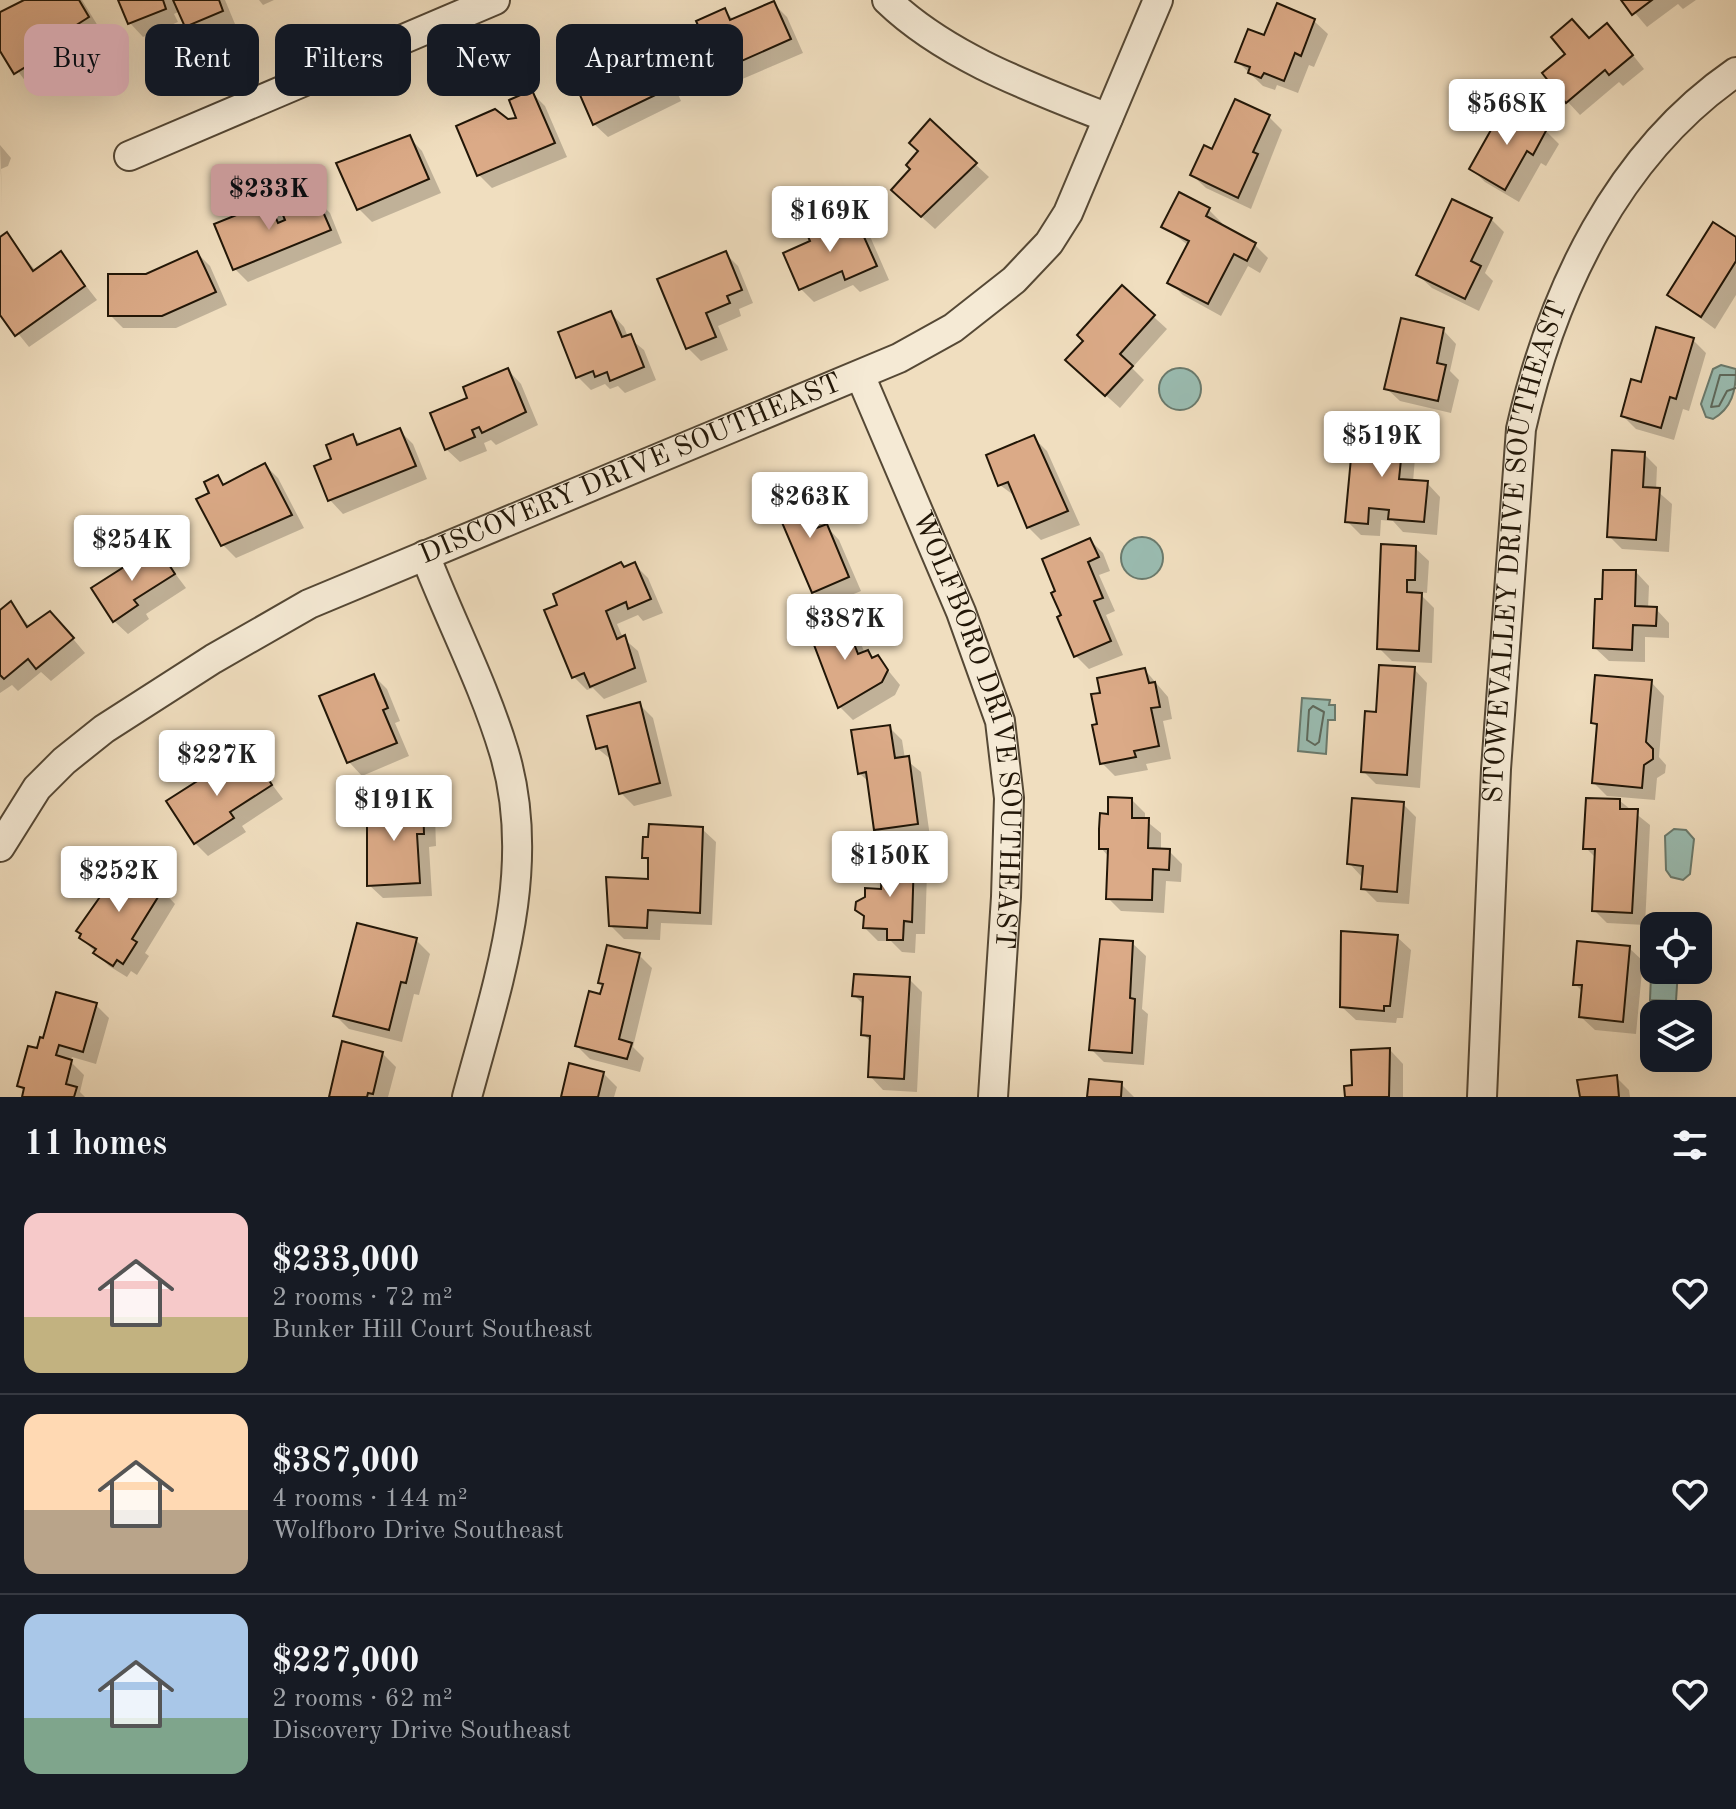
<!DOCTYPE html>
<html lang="en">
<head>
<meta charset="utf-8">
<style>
  :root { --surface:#171b24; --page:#20242c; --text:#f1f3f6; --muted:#9ea1a6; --line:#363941; --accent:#c59692 }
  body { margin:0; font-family:"Old Standard TT",serif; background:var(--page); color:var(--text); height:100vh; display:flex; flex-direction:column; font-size:30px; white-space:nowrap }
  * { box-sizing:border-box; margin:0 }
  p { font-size:26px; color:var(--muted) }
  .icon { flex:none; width:44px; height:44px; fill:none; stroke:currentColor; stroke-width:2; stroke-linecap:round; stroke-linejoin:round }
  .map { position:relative; height:1097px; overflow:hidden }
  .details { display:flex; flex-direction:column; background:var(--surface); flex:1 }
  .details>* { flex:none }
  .banner { position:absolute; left:24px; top:24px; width:800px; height:72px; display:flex; gap:16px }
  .buttons { position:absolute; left:1640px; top:912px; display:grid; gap:16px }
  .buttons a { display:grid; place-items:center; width:72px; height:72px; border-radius:16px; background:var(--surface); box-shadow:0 8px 32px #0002; font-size:40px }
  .price { position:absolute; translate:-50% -68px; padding:0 18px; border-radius:8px; background:#fff; color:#222; font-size:26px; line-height:52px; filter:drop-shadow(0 2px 4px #0008) }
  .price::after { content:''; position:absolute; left:50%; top:48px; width:24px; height:18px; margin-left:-12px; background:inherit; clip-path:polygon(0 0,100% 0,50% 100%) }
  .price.current { background:var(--accent); color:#111 }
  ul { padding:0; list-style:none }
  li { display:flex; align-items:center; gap:24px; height:200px; padding:0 24px }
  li+li { border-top:2px solid var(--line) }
  li span { display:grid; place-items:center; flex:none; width:224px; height:160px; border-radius:16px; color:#555 }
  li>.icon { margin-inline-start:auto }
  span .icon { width:96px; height:96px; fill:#fffc; stroke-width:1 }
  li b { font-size:34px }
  h2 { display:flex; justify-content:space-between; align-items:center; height:96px; padding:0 24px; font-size:34px }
  .chip { padding:0 28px; border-radius:16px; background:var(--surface); box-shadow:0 8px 32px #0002; font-size:28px; line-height:72px }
  .chip.current { background:var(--accent); color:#111 }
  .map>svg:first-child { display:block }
</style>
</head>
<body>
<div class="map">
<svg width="1736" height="1097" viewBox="0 0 1736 1097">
  <rect width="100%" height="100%" fill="#f0debf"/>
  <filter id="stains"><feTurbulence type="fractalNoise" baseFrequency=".0025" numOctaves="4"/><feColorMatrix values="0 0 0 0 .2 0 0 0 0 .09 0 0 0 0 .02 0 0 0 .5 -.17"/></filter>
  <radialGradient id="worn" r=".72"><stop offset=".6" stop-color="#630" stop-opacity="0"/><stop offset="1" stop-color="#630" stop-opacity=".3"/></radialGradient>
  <g fill="#9abcb1" stroke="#6a7a6d" stroke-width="2">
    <path d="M1721,365L1736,369C1736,391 1732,408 1713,419L1706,417L1701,404L1713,369Z"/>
    <circle cx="1180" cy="389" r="21"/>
    <circle cx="1142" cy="558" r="21"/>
    <path d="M1302,698L1330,700L1329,705H1335V720H1328L1326,754L1298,751Z"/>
    <path d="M1674,829L1686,830L1694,839L1690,874L1683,880L1671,877L1666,870L1665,836Z"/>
    <path d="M1652,951L1654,970H1678L1676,1001L1650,1000Z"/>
  </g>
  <g fill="#0003">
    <path d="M26,0H82L101,31L67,52L72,59L29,86L0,47V15Z"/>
    <path d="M120,0H225L235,24L200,39L186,26L180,11L174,14L178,22L143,37L130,23Z"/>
    <path d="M259,0H274L263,5Z"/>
    <path d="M1624,0H1696L1683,9L1678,4L1647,27Z"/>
    <path d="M774,4L787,17L803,53L733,83L720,70L724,10L735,21Z"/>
    <path d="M1314,21L1328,34L1314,67L1309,65L1298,93L1277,85L1275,90L1263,86L1237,61L1265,38Z"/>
    <path d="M1620,39L1644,69L1623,86L1619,82L1580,115L1567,101L1590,40Z"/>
    <path d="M648,44L662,57L681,101L608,137L594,124Z"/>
    <path d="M532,93L545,106L567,157L492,188L478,174L507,121L519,119Z"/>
    <path d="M1269,117L1282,130L1251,209L1206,188L1192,175Z"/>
    <path d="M1546,131L1559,144L1546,166L1541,163L1519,202L1485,182L1472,169Z"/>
    <path d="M409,137L422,151L441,193L372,222L359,209L339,164Z"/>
    <path d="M0,145L11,158L8,166L1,169L2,211Z"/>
    <path d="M975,164L989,177L935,229L906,203Z"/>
    <path d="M317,200L330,213L342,243L248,282L235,269L269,204L289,224Z"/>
    <path d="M1209,210L1222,223L1220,226L1255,245L1268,258L1260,273L1248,266L1221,316L1183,295L1170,282L1189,246L1164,226Z"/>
    <path d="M1491,219L1504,232L1485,273L1493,281L1479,311L1432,288L1418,275Z"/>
    <path d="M855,221L869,234L889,280L860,292L853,285L814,302L801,289L815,222L827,234Z"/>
    <path d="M6,235L36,271L61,254L97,300L29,347L0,311V240Z"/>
    <path d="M1736,240V295L1715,329L1669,295Z"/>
    <path d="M197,253L210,266L227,305L176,328H123L110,315L147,276Z"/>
    <path d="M725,253L738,266L753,303L739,309L741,316L718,326L728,350L701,361L688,348Z"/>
    <path d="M1122,288L1167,329L1132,368L1144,380L1120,408L1081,373L1086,341Z"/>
    <path d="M611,313L624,327L628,337L644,350L656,380L625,393L618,386L610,389L605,384L591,390L577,376Z"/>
    <path d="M1443,330L1456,344L1450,371L1459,380L1451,413L1400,401L1386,388Z"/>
    <path d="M1692,339L1706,353L1689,411L1683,409L1674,440L1636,429L1623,416L1642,385Z"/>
    <path d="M508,370L521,384L538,425L496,445L491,440L484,443L487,451L460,462L446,449L470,399Z"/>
    <path d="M399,430L413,444L427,479L343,514L330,500L334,460L353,436L362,446Z"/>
    <path d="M1403,432L1416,446L1413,482L1427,483L1440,497L1437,535L1403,532L1393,521L1381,520L1380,536L1361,535L1347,521Z"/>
    <path d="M1033,437L1047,451L1080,525L1041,540L1028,527L1016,497L1000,485Z"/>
    <path d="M1644,454L1657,467L1656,490L1672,504L1669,552L1622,549L1609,536Z"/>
    <path d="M265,465L278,478L304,528L236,558L223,545L212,493L218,477L226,486Z"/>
    <path d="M803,485L816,498L829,529L839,540L861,591L827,605L814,592Z"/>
    <path d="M1090,540L1103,553L1110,571L1099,575L1115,611L1106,615L1123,655L1089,669L1076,656L1064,616Z"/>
    <path d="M156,548L186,588L146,614L149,619L128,634L114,621Z"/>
    <path d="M1415,548L1429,561L1427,593L1418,592L1434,608L1432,663L1392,661L1379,648Z"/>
    <path d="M621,564L626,569L635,565L648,578L663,613L643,621L638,615L617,624L623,638L638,651L647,682L604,699L593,688L587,690L574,677L559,606Z"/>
    <path d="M1636,572L1649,586L1648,609H1656L1669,623V638L1645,637V662L1609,661L1595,648L1603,601Z"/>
    <path d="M11,604L30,627H63L85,653L51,681L41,672L18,691L12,685L0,693V612Z"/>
    <path d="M843,617L856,631L865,654L878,658L900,685L895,695L853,720L840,707Z"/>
    <path d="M1414,669L1427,683L1420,788L1376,784L1363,771L1377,714Z"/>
    <path d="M1145,670L1168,697L1172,719L1163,721L1171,759L1146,764L1148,770L1115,776L1102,763V694Z"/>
    <path d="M374,676L387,689L400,721L395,723L409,756L362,776L349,762Z"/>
    <path d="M1651,682L1664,696L1659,757L1666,765L1665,773L1657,778L1655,800L1607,796L1594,783L1598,728L1593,722Z"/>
    <path d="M640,705L653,718L672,796L634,806L621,793L613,761L597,748Z"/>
    <path d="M889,727L902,740L905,759L921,772L930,837L889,842L876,829L869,782L859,773Z"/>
    <path d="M252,758L283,799L242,826L246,832L208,856L195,843L215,782Z"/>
    <path d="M1132,800L1145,813V820L1161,833V850L1169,851L1182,864L1181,882L1166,881L1164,913L1121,911L1108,898L1109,857L1101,848L1110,816Z"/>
    <path d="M1620,801L1650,825L1645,925L1607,923L1594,910L1597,859L1586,848Z"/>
    <path d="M422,803L435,816L436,846L429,847L432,896L383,898L369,885Z"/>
    <path d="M1403,804L1416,817L1409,904L1377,902L1363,888L1362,877L1349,863Z"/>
    <path d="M702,829L716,842L712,925L661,923L660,940L624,939L611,926L608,879L650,881V863L644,857Z"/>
    <path d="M914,860L927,873L925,934H916L915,953L902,952L891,941H878L865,928L866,917L883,891Z"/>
    <path d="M162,890L175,904L145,953L149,956L137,975L131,971L127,977L109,966L81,938Z"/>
    <path d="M1397,937L1411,950L1403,1018H1397L1396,1023L1356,1020L1342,1007Z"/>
    <path d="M416,940L430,954L419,995L414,994L402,1042L349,1029L335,1015Z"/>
    <path d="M1132,943L1146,956L1142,1009L1148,1014L1144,1065L1104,1062L1091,1049Z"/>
    <path d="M1629,948L1643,961L1636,1034L1595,1030L1581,1017L1583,992L1575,984Z"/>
    <path d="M639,955L652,968L633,1047L644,1058L640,1072L590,1059L577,1046L601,997L604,987L600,982Z"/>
    <path d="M909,979L922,992L917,1092L883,1090L870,1076L872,1043L863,1034L864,1005L854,995Z"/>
    <path d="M96,1005L109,1018L96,1064L72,1057L70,1061L84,1075L80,1092L85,1097H24L25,1092L19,1085L38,1050Z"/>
    <path d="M1390,1050L1403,1064V1097H1347Z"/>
    <path d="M382,1053L396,1067L388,1097H331Z"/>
    <path d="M603,1073L617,1087L614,1097H563Z"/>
    <path d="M1616,1077L1629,1090L1630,1097H1582Z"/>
    <path d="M1121,1084L1134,1097H1089Z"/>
  </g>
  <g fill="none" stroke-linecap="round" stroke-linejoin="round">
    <g stroke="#5e695c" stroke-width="2">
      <path d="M1736,375H1720L1711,407L1719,406L1727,391L1736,388"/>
      <path d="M1313,706L1324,712L1319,742L1315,745L1307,740L1309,710Z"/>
    </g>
  </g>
  <g fill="#dbaa87" stroke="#211607" stroke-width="2">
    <path d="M24,0H79L89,17L56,38L61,45L14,74L0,51V12Z"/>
    <path d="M118,0H163L166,9L128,24Z"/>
    <path d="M173,0H219L223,11L185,27Z"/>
    <path d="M1621,0H1652L1632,15Z"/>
    <path d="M774,1L791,39L719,71L696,21L725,8L730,20Z"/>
    <path d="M1277,3L1315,19L1301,56L1295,53L1284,81L1264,73L1261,78L1248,73L1250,67L1235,62L1248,29L1264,35Z"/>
    <path d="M1572,19L1589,38L1607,23L1633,55L1609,75L1605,70L1566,103L1542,73L1565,54L1551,37Z"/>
    <path d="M649,41L670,88L593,125L573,79Z"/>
    <path d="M532,90L555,143L477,176L456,126L495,109L508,119L516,118L509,100Z"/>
    <path d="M1235,99L1270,115L1253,152L1258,154L1238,198L1190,175L1204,145L1212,149Z"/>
    <path d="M1505,105L1547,129L1533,155L1527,151L1505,190L1469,169Z"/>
    <path d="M930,119L977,163L921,217L891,190L910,169L906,165L918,151L909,143Z"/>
    <path d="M410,135L429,179L357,210L336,163Z"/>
    <path d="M1179,192L1210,208L1206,216L1256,243L1247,261L1234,254L1208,304L1167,283L1189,241L1161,227Z"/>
    <path d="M317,198L331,230L233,270L214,224L269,202L278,223L285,220L282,213Z"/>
    <path d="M1452,199L1492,218L1471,261L1481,266L1465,299L1416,275Z"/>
    <path d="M816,219L821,232L856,219L877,266L845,280L842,271L799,290L783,253L810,241L803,225Z"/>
    <path d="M1713,222L1736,237V261L1701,317L1667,295Z"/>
    <path d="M7,232L33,271L61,251L85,286L15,336L0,315V237Z"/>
    <path d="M197,251L216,292L162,316H108V274H146Z"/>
    <path d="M726,251L742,290L727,296L730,303L706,313L716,337L686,349L657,279Z"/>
    <path d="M1122,285L1155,315L1120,354L1133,366L1105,396L1065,360L1083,341L1077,335Z"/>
    <path d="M611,311L622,337L631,334L644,367L610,381L607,372L595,377L593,371L576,378L558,332Z"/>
    <path d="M1401,318L1444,328L1437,363L1446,365L1438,401L1384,389Z"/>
    <path d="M1656,327L1694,338L1676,399L1670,397L1661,428L1621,416L1631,379L1641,382Z"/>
    <path d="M508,368L526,412L482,433L479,427L472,430L475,437L445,450L430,413L467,398L463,387Z"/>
    <path d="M1354,426L1404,431L1399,479L1428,481L1424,522L1388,519L1389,510L1369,508L1368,524L1345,522Z"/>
    <path d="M400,428L416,466L328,501L314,466L331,459L326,445L353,434L357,445Z"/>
    <path d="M1034,435L1068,511L1027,528L1008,482L998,486L986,455Z"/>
    <path d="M1612,450L1645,452L1643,487L1660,488L1656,540L1607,537Z"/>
    <path d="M265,463L292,515L221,546L196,499L209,493L204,482L218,475L223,485Z"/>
    <path d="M803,483L819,520L812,523L814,529L827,524L849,577L812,593L772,499Z"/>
    <path d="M1090,538L1099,557L1088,562L1103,598L1094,601L1111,641L1074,657L1057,617L1061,615L1051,593L1055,591L1042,559Z"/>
    <path d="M1381,544L1416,546L1415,580H1407V592L1422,593L1419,651L1377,649Z"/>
    <path d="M157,546L175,574L134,600L138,605L113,622L91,588Z"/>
    <path d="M621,562L624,567L635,562L651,599L628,609L626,602L606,611L617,639L625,635L635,668L590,687L584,673L572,678L544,610L557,605L553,594Z"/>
    <path d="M1603,570H1636L1635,606L1657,607L1656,626L1633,625L1632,650L1593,648L1595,599H1602Z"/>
    <path d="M11,601L27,627L50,611L74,638L36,669L28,659L4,679L0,675V610Z"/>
    <path d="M843,615L858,654L868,650L872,658L878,655L888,670L882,682L838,708L808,629Z"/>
    <path d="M1379,665L1415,667L1407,775L1361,772L1365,711L1376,712Z"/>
    <path d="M1145,668L1149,683L1155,682L1160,707L1151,708L1159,746L1134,751L1136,757L1100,764L1092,725L1097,724L1091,694L1100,693L1097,678Z"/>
    <path d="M374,674L388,708L383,710L397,743L347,763L319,696Z"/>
    <path d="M1595,675L1652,680L1646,742L1653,749V759L1644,765L1642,788L1592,783L1597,724L1591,723Z"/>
    <path d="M640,702L660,783L619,794L607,746L596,749L587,716Z"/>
    <path d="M890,725L895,758L909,756L918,824L874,830L866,772L858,774L851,730Z"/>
    <path d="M253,755L272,785L230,812L234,818L194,844L166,801L210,773L214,780Z"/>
    <path d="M1108,797L1132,798V818H1149L1148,848L1170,849L1169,870L1153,869L1152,900L1106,899L1108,849H1099V829L1100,813L1108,814Z"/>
    <path d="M1352,798L1404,802L1397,892L1361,889L1363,866L1347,864Z"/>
    <path d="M1586,798L1620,799V809H1638L1632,913L1592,911L1595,849H1583Z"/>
    <path d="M423,801L424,834H417L420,883L367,886V804Z"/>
    <path d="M649,824L703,827L700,913L648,910L647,928L609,926L606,877L648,879V858H642L643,837H648Z"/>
    <path d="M882,857L914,858L912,922L904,921L903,940H887V929L863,928L864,916L855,910L856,902L865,897V888L881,889Z"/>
    <path d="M118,860L163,889L132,939L137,942L123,964L117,960L113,966L93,953L96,949L79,938L81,934L76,931L102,894L98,891Z"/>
    <path d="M357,923L417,938L406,983L401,982L389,1030L333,1016Z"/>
    <path d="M1341,931L1398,935L1390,1006H1384V1011L1340,1007Z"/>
    <path d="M1100,939L1133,941L1130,998L1135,999L1132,1053L1089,1050Z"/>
    <path d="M1577,941L1630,946L1623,1022L1579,1017L1582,985H1573Z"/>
    <path d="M607,945L640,953L619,1039L632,1043L627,1059L575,1046L589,991L600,994L603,984L598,983Z"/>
    <path d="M854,974L910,977L904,1079L868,1077L870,1036L861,1035L863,997L852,996Z"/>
    <path d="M56,992L97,1003L83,1052L59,1045L56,1055L72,1060L66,1084L77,1087L74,1097H22L24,1088L17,1086L28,1046L37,1048L40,1037L43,1038Z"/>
    <path d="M342,1041L383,1052L373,1094L368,1093L367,1097H329Z"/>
    <path d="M1390,1048L1389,1097H1345L1344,1086L1352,1085L1351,1050Z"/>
    <path d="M569,1063L604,1072L598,1097H561Z"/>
    <path d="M1617,1075L1619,1097H1580L1577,1080Z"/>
    <path d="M1089,1079L1122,1082L1121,1097H1087Z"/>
  </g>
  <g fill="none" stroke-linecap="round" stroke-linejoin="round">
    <g stroke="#554835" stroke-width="32">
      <g id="street">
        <path d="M887,0C946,57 1032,88 1108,118"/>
        <path d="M129,156L495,0"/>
        <path id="s1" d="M860,375L961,612L1000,721L1009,798L1006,897L993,1097"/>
        <path d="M425,555C450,620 484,685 504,752C539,869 497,985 467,1097"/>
        <path id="s2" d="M0,847L37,788L64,761L104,729L213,659L309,604L899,358L953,328L1014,280L1049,243L1068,213L1158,0"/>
        <path id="s3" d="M1482,1097L1496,769L1521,429C1552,292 1617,154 1736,72"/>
      </g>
    </g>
    <use href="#street" stroke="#f5ead5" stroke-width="28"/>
  </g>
  <g text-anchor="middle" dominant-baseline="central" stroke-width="8" stroke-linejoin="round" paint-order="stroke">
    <g font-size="28" fill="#211607" stroke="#f5ead5">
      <text stroke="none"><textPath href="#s2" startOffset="748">DISCOVERY DRIVE SOUTHEAST</textPath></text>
      <text stroke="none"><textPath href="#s3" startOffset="548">STOWEVALLEY DRIVE SOUTHEAST</textPath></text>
      <text stroke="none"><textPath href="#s1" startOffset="376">WOLFBORO DRIVE SOUTHEAST</textPath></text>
    </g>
  </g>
  <rect width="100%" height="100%" filter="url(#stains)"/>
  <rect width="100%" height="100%" fill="url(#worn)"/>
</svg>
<div class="buttons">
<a><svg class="icon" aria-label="locate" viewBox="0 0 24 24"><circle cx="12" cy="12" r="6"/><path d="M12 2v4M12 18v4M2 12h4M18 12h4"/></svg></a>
<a><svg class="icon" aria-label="layers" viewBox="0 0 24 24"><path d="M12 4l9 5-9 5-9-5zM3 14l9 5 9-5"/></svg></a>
</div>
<b class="price" style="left:1507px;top:147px">$568K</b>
<b class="price current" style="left:269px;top:232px">$233K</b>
<b class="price" style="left:830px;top:254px">$169K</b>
<b class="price" style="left:1382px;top:479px">$519K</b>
<b class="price" style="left:810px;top:540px">$263K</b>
<b class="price" style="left:132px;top:583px">$254K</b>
<b class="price" style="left:845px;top:662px">$387K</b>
<b class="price" style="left:217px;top:798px">$227K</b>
<b class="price" style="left:394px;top:843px">$191K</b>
<b class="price" style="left:890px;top:899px">$150K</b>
<b class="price" style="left:119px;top:914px">$252K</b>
<div class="banner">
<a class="chip current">Buy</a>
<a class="chip">Rent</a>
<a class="chip">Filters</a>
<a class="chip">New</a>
<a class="chip">Apartment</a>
</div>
</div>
<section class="details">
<h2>11 homes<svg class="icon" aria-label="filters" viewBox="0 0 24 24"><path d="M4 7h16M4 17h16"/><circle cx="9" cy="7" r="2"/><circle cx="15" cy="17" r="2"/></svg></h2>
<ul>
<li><span style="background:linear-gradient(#f6c9c9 65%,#c2b280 0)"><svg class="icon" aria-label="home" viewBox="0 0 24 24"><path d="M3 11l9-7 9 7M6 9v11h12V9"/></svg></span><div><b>$233,000</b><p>2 rooms · 72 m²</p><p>Bunker Hill Court Southeast</p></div><svg class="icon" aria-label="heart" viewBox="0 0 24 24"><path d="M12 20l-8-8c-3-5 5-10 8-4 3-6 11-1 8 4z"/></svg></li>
<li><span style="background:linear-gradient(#ffd9b3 60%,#b9a48a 0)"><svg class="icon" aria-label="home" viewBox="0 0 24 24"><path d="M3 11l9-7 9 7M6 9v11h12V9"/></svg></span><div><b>$387,000</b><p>4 rooms · 144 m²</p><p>Wolfboro Drive Southeast</p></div><svg class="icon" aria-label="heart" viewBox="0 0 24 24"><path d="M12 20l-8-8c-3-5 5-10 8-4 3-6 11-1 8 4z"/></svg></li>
<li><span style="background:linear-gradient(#a9c7e8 65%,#7fa58c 0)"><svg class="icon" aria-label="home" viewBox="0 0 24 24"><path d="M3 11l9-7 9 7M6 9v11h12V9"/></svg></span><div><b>$227,000</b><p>2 rooms · 62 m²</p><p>Discovery Drive Southeast</p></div><svg class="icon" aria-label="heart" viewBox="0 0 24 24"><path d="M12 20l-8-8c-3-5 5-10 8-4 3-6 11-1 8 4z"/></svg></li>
</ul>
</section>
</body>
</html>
